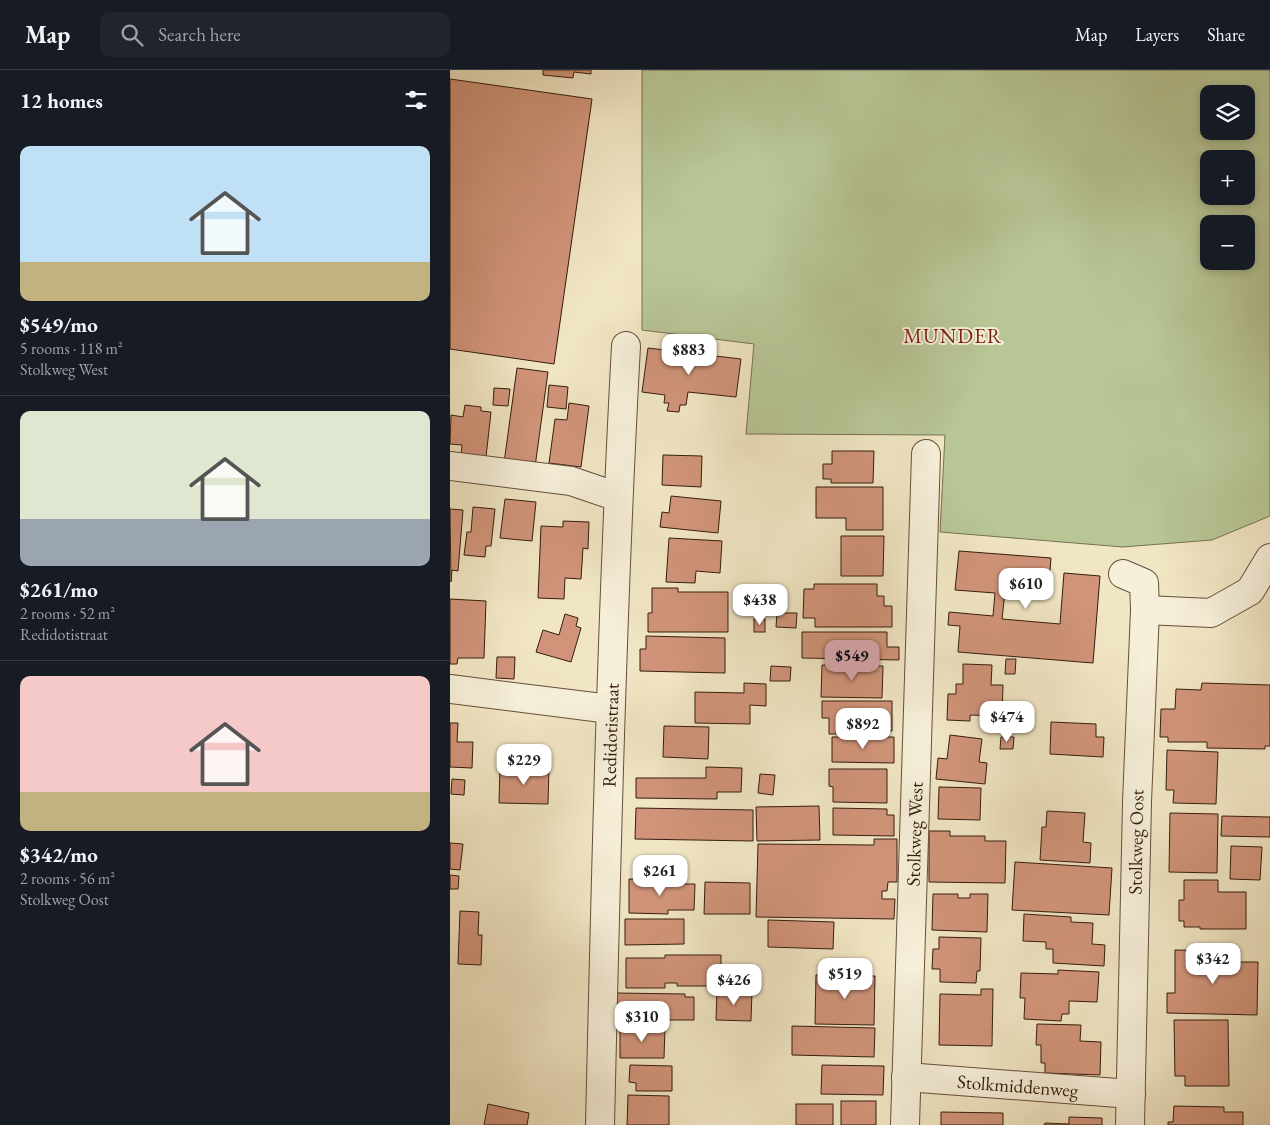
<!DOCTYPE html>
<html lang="en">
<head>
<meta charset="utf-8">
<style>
  :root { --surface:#171b24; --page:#20242c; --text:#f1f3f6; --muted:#9ea1a6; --line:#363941; --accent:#c59692 }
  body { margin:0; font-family:"EB Garamond",serif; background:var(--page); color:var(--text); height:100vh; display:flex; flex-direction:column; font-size:19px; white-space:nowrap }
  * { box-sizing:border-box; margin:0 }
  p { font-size:16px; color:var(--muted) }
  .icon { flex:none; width:28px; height:28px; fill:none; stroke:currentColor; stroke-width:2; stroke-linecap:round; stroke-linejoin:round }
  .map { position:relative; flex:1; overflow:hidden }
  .panel { display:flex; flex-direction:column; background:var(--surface); width:450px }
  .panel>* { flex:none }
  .tools { position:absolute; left:750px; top:15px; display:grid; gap:10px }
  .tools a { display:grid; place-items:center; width:55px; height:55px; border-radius:10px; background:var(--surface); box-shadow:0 2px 8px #0003; font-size:25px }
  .price { position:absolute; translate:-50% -42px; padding:0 11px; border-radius:10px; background:#fff; color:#222; font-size:16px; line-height:32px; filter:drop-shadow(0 1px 2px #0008) }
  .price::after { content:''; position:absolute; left:50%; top:30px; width:15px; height:11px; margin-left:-8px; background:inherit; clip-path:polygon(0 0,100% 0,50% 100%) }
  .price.selected { background:var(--accent); color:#111 }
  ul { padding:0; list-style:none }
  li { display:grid; align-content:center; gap:10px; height:265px; padding:0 20px }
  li+li { border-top:1px solid var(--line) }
  li span { display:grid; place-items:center; height:155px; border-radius:10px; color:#555 }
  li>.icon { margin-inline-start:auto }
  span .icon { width:90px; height:90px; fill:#fffc; stroke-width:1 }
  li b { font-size:21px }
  h2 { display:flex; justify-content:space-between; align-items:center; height:60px; padding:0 20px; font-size:21px }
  header { display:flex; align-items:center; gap:30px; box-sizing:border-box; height:70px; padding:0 25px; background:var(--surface); border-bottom:1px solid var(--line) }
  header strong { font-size:24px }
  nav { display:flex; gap:28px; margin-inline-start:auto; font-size:18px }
  .search { width:350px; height:45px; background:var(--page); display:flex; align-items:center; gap:12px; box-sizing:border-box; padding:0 18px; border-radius:10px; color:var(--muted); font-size:19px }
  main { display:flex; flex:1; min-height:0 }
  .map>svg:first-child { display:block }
</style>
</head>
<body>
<header>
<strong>Map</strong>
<div class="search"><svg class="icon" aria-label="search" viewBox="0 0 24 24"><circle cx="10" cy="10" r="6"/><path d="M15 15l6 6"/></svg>Search here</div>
<nav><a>Map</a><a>Layers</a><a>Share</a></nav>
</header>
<main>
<section class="panel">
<h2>12 homes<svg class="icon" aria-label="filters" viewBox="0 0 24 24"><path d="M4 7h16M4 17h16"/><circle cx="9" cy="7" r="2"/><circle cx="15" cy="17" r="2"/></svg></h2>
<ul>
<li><span style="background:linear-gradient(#bfe0f5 75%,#c2b280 0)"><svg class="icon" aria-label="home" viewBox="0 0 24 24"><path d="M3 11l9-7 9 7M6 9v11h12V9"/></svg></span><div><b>$549/mo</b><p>5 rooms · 118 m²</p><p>Stolkweg West</p></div></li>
<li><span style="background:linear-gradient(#dfe7d0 70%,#9aa5b1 0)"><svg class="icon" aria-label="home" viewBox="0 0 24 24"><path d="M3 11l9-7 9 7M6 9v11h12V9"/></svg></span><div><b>$261/mo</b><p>2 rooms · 52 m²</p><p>Redidotistraat</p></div></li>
<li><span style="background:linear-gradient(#f6c9c9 75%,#c2b280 0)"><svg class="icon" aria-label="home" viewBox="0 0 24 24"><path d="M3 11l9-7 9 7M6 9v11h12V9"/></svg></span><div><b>$342/mo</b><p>2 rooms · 56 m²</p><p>Stolkweg Oost</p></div></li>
</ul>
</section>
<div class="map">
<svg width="820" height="1055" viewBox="0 0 820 1055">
  <rect width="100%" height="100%" fill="#f1e6c4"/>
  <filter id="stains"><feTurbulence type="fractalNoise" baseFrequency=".004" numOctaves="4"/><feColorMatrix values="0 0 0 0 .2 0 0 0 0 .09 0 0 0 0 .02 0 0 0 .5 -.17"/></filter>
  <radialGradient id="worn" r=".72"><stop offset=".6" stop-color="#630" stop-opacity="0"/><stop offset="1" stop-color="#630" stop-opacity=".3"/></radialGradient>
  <path fill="#b8c696" stroke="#767152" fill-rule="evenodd" d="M192,0H820V446L762,470L673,477L490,462L495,365L296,364L304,274L192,260ZM759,24H796V61H759ZM759,89H796V126H759ZM759,154H796V191H759Z"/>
  <g fill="#d1947a" stroke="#351c0d">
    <path d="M93,0H141V4L124,2L123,8L93,5Z"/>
    <path d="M0,9L142,29L104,294L0,279Z"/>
    <path d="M198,278L291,289L286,327L238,322L236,335H230L229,342L217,341L219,333H214L215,325L192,322Z"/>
    <path d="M67,298L98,302L85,397L54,393Z"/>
    <path d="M99,315L118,317L116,339L97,337Z"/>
    <path d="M44,318L60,319L58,336L43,335Z"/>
    <path d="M119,333L139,336L131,397L99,393L105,349L117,350Z"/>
    <path d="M15,335L31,337V341L41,342L36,387L11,385L12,375L0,374L1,345L13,347Z"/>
    <path d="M382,381H424L423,413H381V409H373V394H382Z"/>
    <path d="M213,385L252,386L251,417L212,415Z"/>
    <path d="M366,417H433V460H396V448H366Z"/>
    <path d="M221,426L271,431L268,463L210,457L212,442L219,443Z"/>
    <path d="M55,429L86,432L82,471L50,468Z"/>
    <path d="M23,437L45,439L41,476H36L35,487L14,485L17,462H21Z"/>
    <path d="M0,439L13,440L8,501L2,500L1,512Z"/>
    <path d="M113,451L139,452L138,479L133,478L131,509L115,508L114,529L88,528L91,456L113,457Z"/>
    <path d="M391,466H434L433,506H391Z"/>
    <path d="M219,468L272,471L270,503L246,501L245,513L216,512Z"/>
    <path d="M509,481L601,488L598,526L555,522L552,549L610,554L614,503L650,506L643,593L508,582L510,556L498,555L499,542L543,546L545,523L505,520Z"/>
    <path d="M364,514H427V526H434V536H442V557H365V548H353L354,519H364Z"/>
    <path d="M202,518H228V522H278V562H198V543H202Z"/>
    <path d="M0,529L36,531L34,588H8L7,594H0Z"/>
    <path d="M327,543H347L346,558L326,557Z"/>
    <path d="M115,544L128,548L126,556L131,558L121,592L86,582L93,560L109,565Z"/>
    <rect x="304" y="549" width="11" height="13"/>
    <path d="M352,562H437V577H449V590L352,588Z"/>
    <path d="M196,566L275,568V603L190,601V579H196Z"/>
    <path d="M47,587H65L64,609L46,608Z"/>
    <path d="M556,589H566L565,604H555Z"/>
    <path d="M513,594L542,595L541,615H553L552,646L520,645V651L497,650L498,624H506V614H513Z"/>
    <path d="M372,595L433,596L432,628L371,627Z"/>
    <path d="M321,596L341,597L340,611H320Z"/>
    <path d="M294,613L316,614V636L300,635V654L245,653V622L294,623Z"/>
    <path d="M752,613L820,615V676H815V679L757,678V672H718V667H710L711,639H725L726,619L751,620Z"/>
    <path d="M372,631H442V661H401V664H379V648H372Z"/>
    <path d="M601,652L646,654V667H654L653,687L600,684Z"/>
    <path d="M0,653H8L7,672H23L22,698L0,697Z"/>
    <path d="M214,656L259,657L258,689L213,687Z"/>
    <path d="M500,665L532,669L529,692L537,693L535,714L486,709L488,688L497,689Z"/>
    <path d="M382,667H444V693L382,692Z"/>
    <path d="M551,667H564L563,679H550Z"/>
    <path d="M717,680L768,682L766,734L723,733L724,720H716Z"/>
    <path d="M50,697L99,698L98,734L49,733Z"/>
    <path d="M256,697L292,698L291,722H267V729L186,728V708H256Z"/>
    <path d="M379,699H437V733L383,732V717L379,716Z"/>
    <path d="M310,704L325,705L323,725L308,723Z"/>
    <path d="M2,709L15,710L14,725L1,724Z"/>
    <path d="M489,717L531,718L530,750L488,749Z"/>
    <path d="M369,736L370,770L307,771L306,737Z"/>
    <path d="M186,738L303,740V771L185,769Z"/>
    <path d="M383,738L437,739V745H444V766L383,765Z"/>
    <path d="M597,741L635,743L633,772L641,773L640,793L590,790L592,757H596Z"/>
    <path d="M720,743L768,744L767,803L719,802Z"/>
    <path d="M772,746L820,747V767L771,766Z"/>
    <path d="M479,761H500V766H535V771H556L555,813L479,812Z"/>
    <path d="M424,769H447V812H438L437,821H432V829H445L444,849L306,847L308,774L424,775Z"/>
    <path d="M0,773L13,774L10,800L0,799Z"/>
    <path d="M781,776L812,777L810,810L780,809Z"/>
    <path d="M565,792L662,798L659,845L562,840Z"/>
    <path d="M0,805L9,806L8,819H0Z"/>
    <path d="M179,809L216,810V814H245L244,840H218V844L179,843Z"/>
    <path d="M734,810H768V822H796V859H750V857H734V851H729V830H734Z"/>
    <path d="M255,812L300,813V844H254Z"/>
    <path d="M483,824H508V828H520V824H538L537,862L482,860Z"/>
    <path d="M10,841L29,842L28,865H32L31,895L8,894Z"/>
    <path d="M574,844L621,847V852L643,853L642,874L655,875L654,896L603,893V879H596V872L573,871Z"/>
    <path d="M175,849H234V874L175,875Z"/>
    <path d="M318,850L384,852L383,879L318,877Z"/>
    <path d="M489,867L531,868L530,901H527L526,913L490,912V899H482L483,879H489Z"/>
    <path d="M725,880L780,881V892H808L807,945L717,943V923H725Z"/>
    <path d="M215,885H271V916H227V913H215V918H176V888H215Z"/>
    <path d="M608,900L649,902L647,932L619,931V944H612L611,951L574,949L575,928H570L571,903L608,904Z"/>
    <path d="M366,905L425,906L424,955L365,954Z"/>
    <path d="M531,919H543L542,976L489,975L490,924L531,925Z"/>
    <path d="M267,921H302L301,951L266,950Z"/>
    <path d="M167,923L235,924V927H244V950H167Z"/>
    <path d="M724,950H778L779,1016H735V1006H725Z"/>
    <path d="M587,954L631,955L630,971L651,972L650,1005L595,1003V993H591V975H586Z"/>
    <path d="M342,956L425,958L424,987L342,985Z"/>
    <path d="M170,958H215L214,988H170Z"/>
    <path d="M180,995L222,996V1021H186V1013L179,1012Z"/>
    <path d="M372,995L434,996L433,1025L371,1024Z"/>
    <path d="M178,1025L219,1026V1055H177Z"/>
    <rect x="391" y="1031" width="35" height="24"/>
    <path d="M38,1034L79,1043L77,1055H34Z"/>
    <rect x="346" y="1034" width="37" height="21"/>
    <path d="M724,1036L774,1037V1042H793V1055H718V1052H723Z"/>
    <path d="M491,1042L553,1043V1055H491Z"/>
    <path d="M619,1047L652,1048V1055H594L595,1053L619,1054Z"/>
  </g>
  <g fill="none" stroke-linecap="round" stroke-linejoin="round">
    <g stroke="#644e3b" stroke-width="30">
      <g id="minor">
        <path d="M0,396L121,411L168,427"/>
        <path d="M673,504L694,513L695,540L687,732L680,1055"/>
        <path d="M695,540L761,543L800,521L820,488"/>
        <path d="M0,619L160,639"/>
        <path id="s1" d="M456,1007L681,1024"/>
        <path id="s2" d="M150,1055C156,795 162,536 176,276"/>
        <path id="s3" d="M455,1055L476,384"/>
      </g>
    </g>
    <use href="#minor" stroke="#f6efd9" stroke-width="28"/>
  </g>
  <g text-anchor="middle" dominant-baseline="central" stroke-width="4" stroke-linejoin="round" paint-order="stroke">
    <g font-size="19" fill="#351c0d" stroke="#f6efd9">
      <text stroke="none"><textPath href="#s2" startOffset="390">Redidotistraat</textPath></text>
      <text stroke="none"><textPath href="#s3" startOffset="291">Stolkweg West</textPath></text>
      <text transform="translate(686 772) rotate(-89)">Stolkweg Oost</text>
      <text stroke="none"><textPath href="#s1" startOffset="112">Stolkmiddenweg</textPath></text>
    </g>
    <g font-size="21" letter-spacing="1" fill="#7a1f14" stroke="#f6efd9">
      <text x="503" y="265">MUNDER</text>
    </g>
  </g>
  <rect width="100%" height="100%" filter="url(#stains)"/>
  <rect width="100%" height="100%" fill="url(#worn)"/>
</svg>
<div class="tools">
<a><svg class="icon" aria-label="layers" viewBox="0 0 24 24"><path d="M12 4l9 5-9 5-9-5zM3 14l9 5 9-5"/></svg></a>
<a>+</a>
<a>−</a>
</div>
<b class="price" style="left:239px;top:306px">$883</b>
<b class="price" style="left:576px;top:540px">$610</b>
<b class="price" style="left:310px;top:556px">$438</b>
<b class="price selected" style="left:402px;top:612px">$549</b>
<b class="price" style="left:557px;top:673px">$474</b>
<b class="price" style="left:413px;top:680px">$892</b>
<b class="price" style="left:74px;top:716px">$229</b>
<b class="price" style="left:210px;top:827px">$261</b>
<b class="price" style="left:763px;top:915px">$342</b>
<b class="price" style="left:395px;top:930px">$519</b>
<b class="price" style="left:284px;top:936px">$426</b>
<b class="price" style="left:192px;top:973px">$310</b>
</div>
</main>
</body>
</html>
